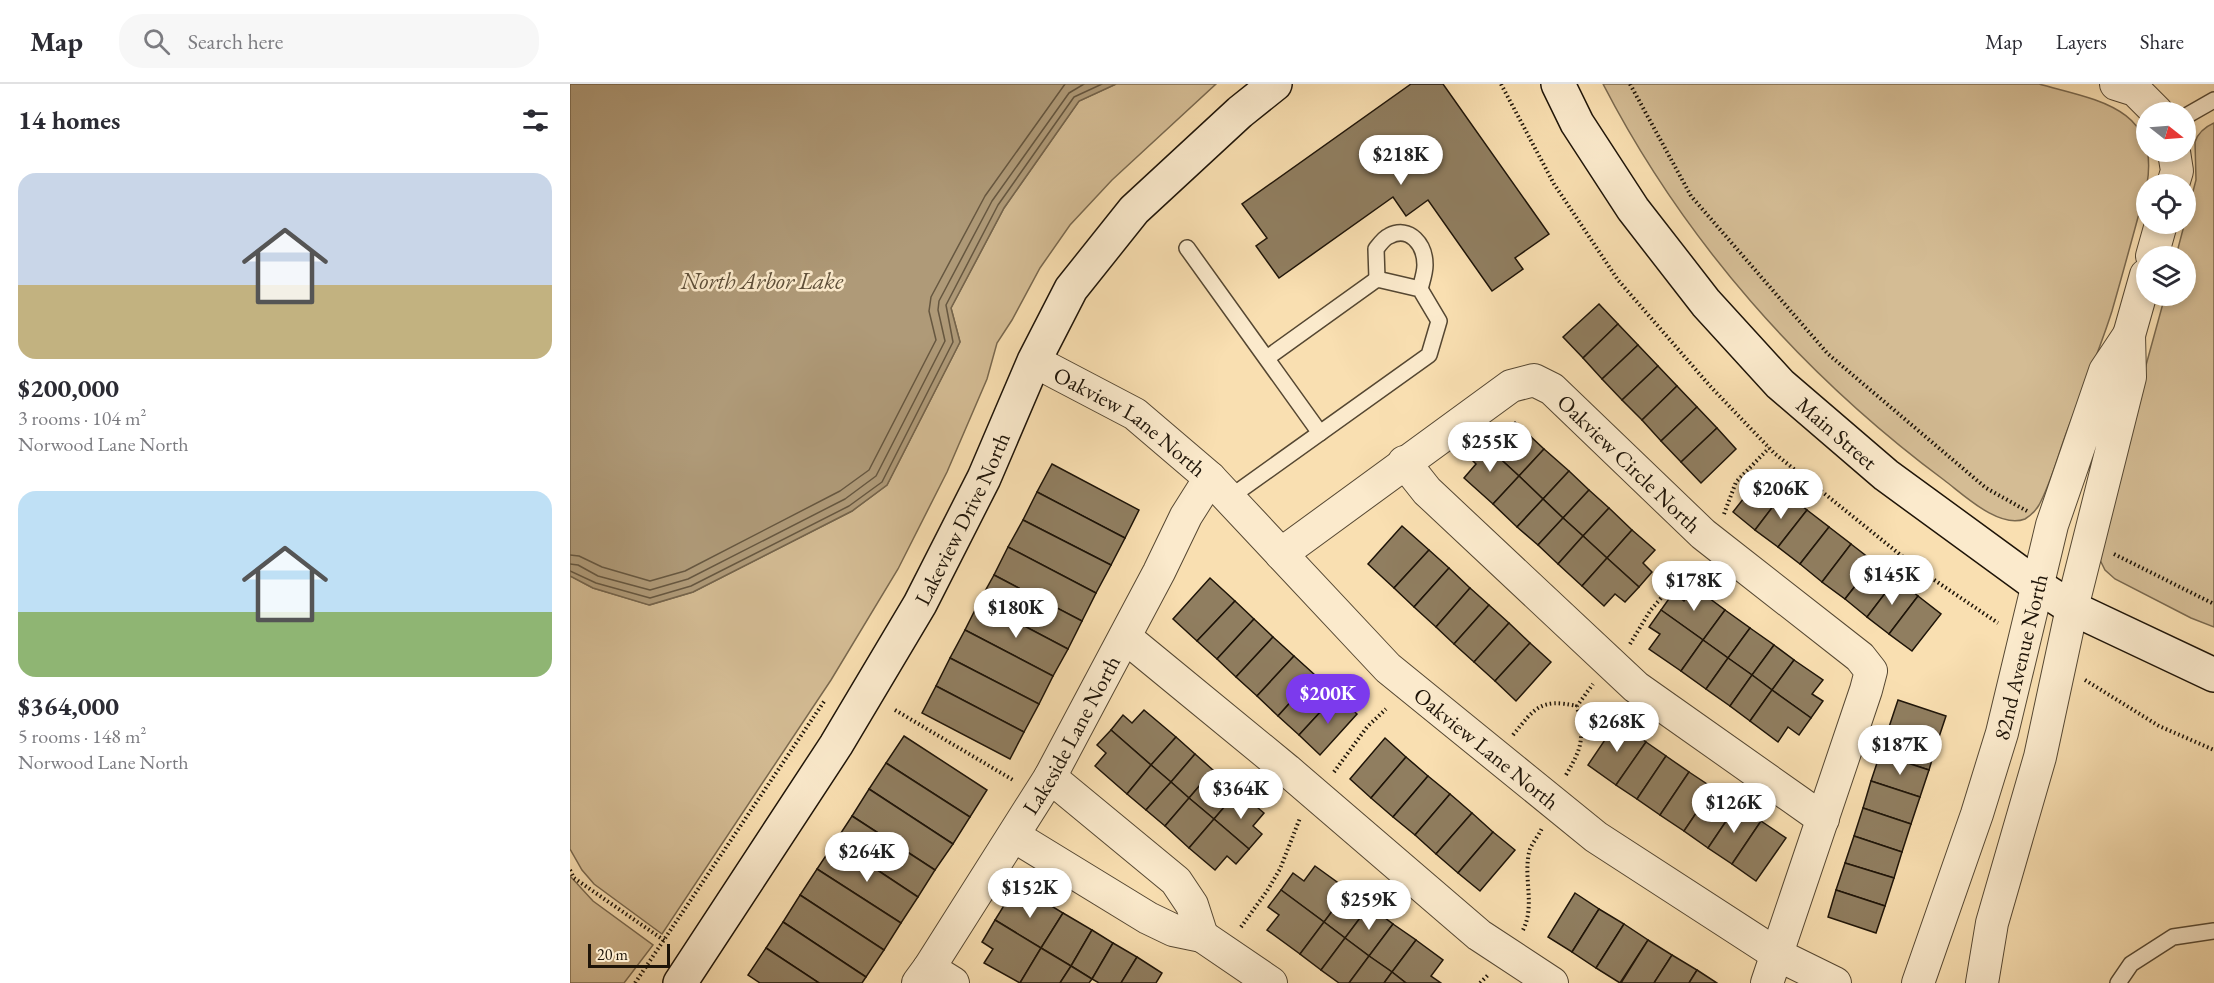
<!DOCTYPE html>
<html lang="en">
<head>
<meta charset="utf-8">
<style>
  :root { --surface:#fff; --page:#f7f7f7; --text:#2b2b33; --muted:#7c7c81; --line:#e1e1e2; --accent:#7c3aed }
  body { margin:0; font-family:"EB Garamond",serif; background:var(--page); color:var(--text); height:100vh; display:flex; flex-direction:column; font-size:22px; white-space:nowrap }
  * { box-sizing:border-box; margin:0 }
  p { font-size:20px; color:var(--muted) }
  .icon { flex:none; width:33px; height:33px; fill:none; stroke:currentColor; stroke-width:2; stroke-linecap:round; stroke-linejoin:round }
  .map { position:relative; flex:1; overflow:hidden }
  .panel { display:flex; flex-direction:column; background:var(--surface); width:570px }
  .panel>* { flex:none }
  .needle { width:39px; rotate:107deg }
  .fabs { position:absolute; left:1566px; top:18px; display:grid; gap:12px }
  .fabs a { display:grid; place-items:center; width:60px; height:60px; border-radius:50%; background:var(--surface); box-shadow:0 3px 9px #0003; font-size:30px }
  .scale { position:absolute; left:18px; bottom:15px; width:82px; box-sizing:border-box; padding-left:6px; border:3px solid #1e1408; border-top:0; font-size:16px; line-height:21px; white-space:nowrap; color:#1e1408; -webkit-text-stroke:4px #fbeacc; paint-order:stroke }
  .price { position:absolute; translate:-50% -51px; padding:0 14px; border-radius:21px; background:#fff; color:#222; font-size:20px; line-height:39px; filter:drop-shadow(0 2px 3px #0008) }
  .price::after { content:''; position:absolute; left:50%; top:36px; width:18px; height:14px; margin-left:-9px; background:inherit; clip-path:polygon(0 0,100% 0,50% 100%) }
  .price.selected { background:var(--accent); color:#fff }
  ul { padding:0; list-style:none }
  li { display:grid; align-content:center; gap:12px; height:318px; padding:0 18px }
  li span { display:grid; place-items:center; height:186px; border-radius:18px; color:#555 }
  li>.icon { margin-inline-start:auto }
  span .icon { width:108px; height:108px; fill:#fffc; stroke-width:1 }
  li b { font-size:26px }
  h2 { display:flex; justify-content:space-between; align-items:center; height:72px; padding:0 18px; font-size:26px }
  header { display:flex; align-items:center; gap:36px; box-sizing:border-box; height:84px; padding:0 30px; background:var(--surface); border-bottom:2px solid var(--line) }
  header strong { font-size:28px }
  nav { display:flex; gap:33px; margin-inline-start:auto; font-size:21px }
  .search { width:420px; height:54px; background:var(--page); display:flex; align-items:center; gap:15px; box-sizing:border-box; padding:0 21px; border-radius:24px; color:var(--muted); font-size:22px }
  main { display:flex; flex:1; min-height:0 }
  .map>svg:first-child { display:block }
</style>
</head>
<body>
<header>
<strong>Map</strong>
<div class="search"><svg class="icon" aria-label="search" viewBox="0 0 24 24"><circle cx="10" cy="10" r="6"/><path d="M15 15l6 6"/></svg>Search here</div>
<nav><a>Map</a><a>Layers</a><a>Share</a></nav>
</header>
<main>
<section class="panel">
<h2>14 homes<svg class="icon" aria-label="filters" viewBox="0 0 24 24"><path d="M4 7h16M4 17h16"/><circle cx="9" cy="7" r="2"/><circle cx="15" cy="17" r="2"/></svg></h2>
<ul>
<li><span style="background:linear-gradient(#c9d6e8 60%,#c2b280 0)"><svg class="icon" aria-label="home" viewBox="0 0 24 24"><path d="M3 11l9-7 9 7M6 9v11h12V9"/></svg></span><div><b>$200,000</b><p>3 rooms · 104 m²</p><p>Norwood Lane North</p></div></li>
<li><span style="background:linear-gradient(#bfe0f5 65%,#8fb573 0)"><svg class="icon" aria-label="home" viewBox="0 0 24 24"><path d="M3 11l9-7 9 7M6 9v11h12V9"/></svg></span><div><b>$364,000</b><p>5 rooms · 148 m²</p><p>Norwood Lane North</p></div></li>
</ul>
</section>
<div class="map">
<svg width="1644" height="899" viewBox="0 0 1644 899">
  <rect width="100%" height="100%" fill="#f9dfb1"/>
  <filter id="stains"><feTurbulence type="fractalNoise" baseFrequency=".00333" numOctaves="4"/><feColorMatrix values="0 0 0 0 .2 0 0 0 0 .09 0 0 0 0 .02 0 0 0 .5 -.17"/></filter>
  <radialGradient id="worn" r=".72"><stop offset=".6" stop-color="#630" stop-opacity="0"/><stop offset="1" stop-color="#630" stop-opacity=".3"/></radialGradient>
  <g fill="#d4bc94" stroke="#79684e" stroke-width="1.5">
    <path d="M546,0H646L542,96L500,141L470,184L442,236L427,259L417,295L377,388L328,485L261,596L92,850L24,800L12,786L0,765V492L23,504L80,521L123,508L282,427L317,401L390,258L381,224L434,124L509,17Z"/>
    <path d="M1033,0H1469C1526,16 1590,23 1577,100C1566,141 1554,185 1542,227C1529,268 1512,308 1497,347C1488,371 1481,399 1469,421C1466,426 1460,432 1455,435C1429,445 1394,411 1374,396C1233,291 1114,157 1033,0Z"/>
    <path d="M1644,39V543L1621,534L1545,495L1535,486L1529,474L1545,394L1595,212H1616V172H1606L1626,96L1625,58C1628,49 1635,43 1644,39Z"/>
    <path d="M0,792L23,817L83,861L54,899H0Z"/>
  </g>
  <path fill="#af9a78" stroke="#75644b" stroke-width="1.5" d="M0,0H546L509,17L434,124L381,224L390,258L317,401L282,427L123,508L79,521L23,504L0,492Z"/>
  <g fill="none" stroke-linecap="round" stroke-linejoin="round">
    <g stroke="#665740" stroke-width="1.5">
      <path d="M0,471L9,472L32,483L80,497L115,487L270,407L299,386L366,256L359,227L361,213L415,112L495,0"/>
      <path d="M0,480L8,481L28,492L80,506L118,495L275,415L306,392L375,257L368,226L369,217L422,117L499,9L514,0"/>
      <path d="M0,487L26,499L80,514L121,502L279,422L312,398L383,258L376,221L428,121L504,13L532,0"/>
    </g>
  </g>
  <g fill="#907e60" stroke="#1e1408" stroke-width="1.5">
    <path d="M841,0H873L979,150L945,174L953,185L922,207L858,116L836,132L823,113L709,194L686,162L697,154L672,120Z"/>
    <path d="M1029,220L1048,240L1013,274L993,253Z"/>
    <path d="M1048,240L1068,261L1032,295L1013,274Z"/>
    <path d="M1068,261L1088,282L1052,316L1032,295Z"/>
    <path d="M1088,282L1107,302L1072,336L1052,316Z"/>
    <path d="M1107,302L1127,323L1091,357L1072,336Z"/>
    <path d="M1127,323L1147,344L1111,378L1091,357Z"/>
    <path d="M945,338L974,365L949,392L911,357L924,343L933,351Z"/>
    <path d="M1147,344L1166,365L1131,399L1111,378Z"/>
    <path d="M911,357L949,392L923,420L894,394L906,380L898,372Z"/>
    <path d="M974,365L999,387L973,415L949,392Z"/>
    <path d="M482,380L569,426L555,454L467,408Z"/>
    <path d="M999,387L1019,406L993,434L973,415Z"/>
    <path d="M1192,391L1214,408L1185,446L1163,428Z"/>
    <path d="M949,392L973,415L947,443L923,420Z"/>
    <path d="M1019,406L1039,424L1013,452L993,434Z"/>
    <path d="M467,408L555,454L541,481L453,436Z"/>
    <path d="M1214,408L1237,426L1208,463L1185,446Z"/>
    <path d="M973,415L993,434L968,461L947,443Z"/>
    <path d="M1039,424L1062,446L1037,474L1013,452Z"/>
    <path d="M1237,426L1259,443L1230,480L1208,463Z"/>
    <path d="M993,434L1013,452L988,480L968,461Z"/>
    <path d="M453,436L541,481L526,509L438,463Z"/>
    <path d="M832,442L859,466L824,504L798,480Z"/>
    <path d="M1259,443L1281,460L1252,498L1230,480Z"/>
    <path d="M1062,446L1085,466L1073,479L1082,488L1069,503L1037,474Z"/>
    <path d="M1013,452L1037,474L1012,502L988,480Z"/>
    <path d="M1281,460L1304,478L1275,515L1252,498Z"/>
    <path d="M438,463L526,509L512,537L424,491Z"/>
    <path d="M859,466L879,484L844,523L824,504Z"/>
    <path d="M1037,474L1069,503L1055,518L1045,510L1034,522L1012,502Z"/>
    <path d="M1304,478L1326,495L1297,533L1275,515Z"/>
    <path d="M879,484L900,504L866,543L844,523Z"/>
    <path d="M424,491L512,537L498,565L409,518Z"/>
    <path d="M640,494L665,517L627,557L603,535Z"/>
    <path d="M1326,495L1348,512L1319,550L1297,533Z"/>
    <path d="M1124,503L1155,526L1133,556L1091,526L1103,509L1114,517Z"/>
    <path d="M900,504L919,521L884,560L866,543Z"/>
    <path d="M1348,512L1371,530L1342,567L1319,550Z"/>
    <path d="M665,517L684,535L647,575L627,557Z"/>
    <path d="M409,518L498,565L483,592L395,546Z"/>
    <path d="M919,521L939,539L904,578L884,560Z"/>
    <path d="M1091,526L1133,556L1111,587L1079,565L1090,550L1079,543Z"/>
    <path d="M1155,526L1180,544L1158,574L1133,556Z"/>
    <path d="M684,535L703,553L666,593L647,575Z"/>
    <path d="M939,539L960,559L925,597L904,578Z"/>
    <path d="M1180,544L1204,561L1182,591L1158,574Z"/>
    <path d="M395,546L483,592L469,620L380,574Z"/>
    <path d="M703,553L724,572L687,612L666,593Z"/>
    <path d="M1133,556L1158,574L1136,605L1111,587Z"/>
    <path d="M960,559L981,578L946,617L925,597Z"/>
    <path d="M1204,561L1224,576L1202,606L1182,591Z"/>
    <path d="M724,572L745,591L708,632L687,612Z"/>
    <path d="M380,574L469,620L454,648L366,602Z"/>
    <path d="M1158,574L1182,591L1160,622L1136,605Z"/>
    <path d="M1224,576L1253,596L1242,610L1253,617L1241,634L1202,606Z"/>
    <path d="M745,591L766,611L729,651L708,632Z"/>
    <path d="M1182,591L1202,606L1180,637L1160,622Z"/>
    <path d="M366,602L454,648L440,675L352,629Z"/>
    <path d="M1202,606L1241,634L1229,651L1218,643L1208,658L1180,637Z"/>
    <path d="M766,611L787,630L750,671L729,651Z"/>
    <path d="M1328,616L1376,632L1367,659L1319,643Z"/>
    <path d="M574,626L606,653L581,681L541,646L553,631L562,639Z"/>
    <path d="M1047,638L1076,658L1046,701L1018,681Z"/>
    <path d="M1319,643L1367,659L1359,686L1310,670Z"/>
    <path d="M541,646L581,681L557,710L525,682L536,669L527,661Z"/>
    <path d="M334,652L417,706L400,733L316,679Z"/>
    <path d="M606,653L625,670L601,698L581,681Z"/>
    <path d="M815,654L836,673L801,714L780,695Z"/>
    <path d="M1076,658L1096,672L1067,715L1046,701Z"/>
    <path d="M625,670L643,686L619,714L601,698Z"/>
    <path d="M1310,670L1359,686L1350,713L1301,697Z"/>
    <path d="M1096,672L1119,688L1090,731L1067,715Z"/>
    <path d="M836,673L858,692L823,733L801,714Z"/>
    <path d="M316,679L400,733L383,760L299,705Z"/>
    <path d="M581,681L601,698L576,726L557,710Z"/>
    <path d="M643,686L668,707L644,735L619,714Z"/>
    <path d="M1119,688L1143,704L1114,747L1090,731Z"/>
    <path d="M858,692L880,710L845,751L823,733Z"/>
    <path d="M1301,697L1350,713L1341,740L1293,724Z"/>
    <path d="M601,698L619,714L595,742L576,726Z"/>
    <path d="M1143,704L1167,721L1138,764L1114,747Z"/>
    <path d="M299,705L383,760L365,786L282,732Z"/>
    <path d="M668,707L694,729L683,742L692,750L679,765L644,735Z"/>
    <path d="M880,710L902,729L866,770L845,751Z"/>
    <path d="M619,714L644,735L619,764L595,742Z"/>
    <path d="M1167,721L1191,737L1162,780L1138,764Z"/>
    <path d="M1293,724L1341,740L1332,768L1284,752Z"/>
    <path d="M902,729L923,748L888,789L866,770Z"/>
    <path d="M282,732L365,786L348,813L265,758Z"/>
    <path d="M644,735L679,765L666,780L657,772L645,786L619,764Z"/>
    <path d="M1191,737L1216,754L1186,797L1162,780Z"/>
    <path d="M923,748L945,766L910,807L888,789Z"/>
    <path d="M1284,752L1332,768L1324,794L1275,779Z"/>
    <path d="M265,758L348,813L331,839L247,785Z"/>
    <path d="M1275,779L1324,794L1315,822L1266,806Z"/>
    <path d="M745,782L778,806L754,838L711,806L723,789L734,797Z"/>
    <path d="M247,785L331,839L314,866L230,811Z"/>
    <path d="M711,806L754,838L730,870L697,846L709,831L698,823Z"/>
    <path d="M778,806L799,822L775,854L754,838Z"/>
    <path d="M1266,806L1315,822L1306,849L1258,833Z"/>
    <path d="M457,807L493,829L471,864L425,836L438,815L448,822Z"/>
    <path d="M1005,809L1029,825L1002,868L978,853Z"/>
    <path d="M230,811L314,866L296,893L213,838Z"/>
    <path d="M799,822L823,840L799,872L775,854Z"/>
    <path d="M1029,825L1054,840L1026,884L1002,868Z"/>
    <path d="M493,829L522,846L501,882L471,864Z"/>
    <path d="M425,836L471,864L450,899L414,879L423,865L412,858Z"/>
    <path d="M213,838L296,893L292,899H249L196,864Z"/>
    <path d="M754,838L775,854L751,886L730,870Z"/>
    <path d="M823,840L846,856L822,888L799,872Z"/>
    <path d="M1054,840L1078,856L1050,899L1026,884Z"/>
    <path d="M522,846L543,859L522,895L501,882Z"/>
    <path d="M775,854L799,872L779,899H769L751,886Z"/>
    <path d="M846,856L873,876L861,892L871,899H836L822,888Z"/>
    <path d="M1078,856L1102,871L1084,899H1051Z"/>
    <path d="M543,859L567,873L551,899H529L522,895Z"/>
    <path d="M196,864L249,899H190L178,891Z"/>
    <path d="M471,864L501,882L490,899H450Z"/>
    <path d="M1102,871L1127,886L1119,899H1084Z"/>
    <path d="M799,872L822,888L814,899H779Z"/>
    <path d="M567,873L592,889L586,899H551Z"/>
    <path d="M501,882L522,895L519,899H490Z"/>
    <path d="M1127,886L1147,899H1119Z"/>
    <path d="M822,888L836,899H814Z"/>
  </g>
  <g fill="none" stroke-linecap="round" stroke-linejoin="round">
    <g stroke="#554732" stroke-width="18">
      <g id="lane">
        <path d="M1616,32L1644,16"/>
        <path d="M617,164L750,349"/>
        <path d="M807,195L806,165C809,161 814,154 819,152C840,141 855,161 855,181C855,189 852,197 850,205"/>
        <path d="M659,414L859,271L869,237L850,205L807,195L697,274"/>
        <path d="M1548,899L1561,880L1603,853L1644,847"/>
      </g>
    </g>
    <g stroke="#554732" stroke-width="34">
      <g id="street">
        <path d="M1546,0L1565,6L1587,28"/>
        <path d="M1603,100L1607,87L1604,68"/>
        <path d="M1582,172L1591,140"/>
        <path d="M1559,251L1576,191"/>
        <path id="s1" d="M464,277L565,330L640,394L818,584L1026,753L1208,871L1265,899"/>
        <path d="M834,378L857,407L1066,603L1253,735"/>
        <path id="s2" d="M711,470L941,302L964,296L982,305L1133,450L1290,573L1301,587L1296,606L1197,899"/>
        <path d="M555,553L717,686L909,851L982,899"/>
        <path d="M444,752L578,834L603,846L632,852L622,821L606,797L480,693"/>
        <path d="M632,852L701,899"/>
        <path d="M359,884L383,899"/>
        <path id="s3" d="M348,899L359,884L480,693L589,488L616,432L640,394"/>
        <path id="s4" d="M1348,899L1407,730L1432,649L1482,441L1535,287L1559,251L1560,293L1502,524L1470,673L1422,839L1412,899"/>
      </g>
    </g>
    <g stroke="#1e1408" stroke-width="36">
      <g id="secondary">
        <path id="s5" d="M988,0L1007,39L1063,125L1136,219L1210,300L1316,391L1468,502L1502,524L1644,591"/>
        <path id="s6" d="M110,899L266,661L350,520L414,394L464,277L501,205L564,126L670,28L705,0"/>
      </g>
    </g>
    <g stroke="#1e1408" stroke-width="4" stroke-dasharray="1.5 3" stroke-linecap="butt">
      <path d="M931,0L984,100L1048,196L1140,302L1204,369L1348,485L1428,539"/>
      <path d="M1060,0L1121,112L1258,270L1416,404L1457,427"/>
      <path d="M1154,430L1166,398L1199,364"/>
      <path d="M1544,470L1644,520"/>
      <path d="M1060,560L1080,527L1122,478"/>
      <path d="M1515,596L1589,642L1644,666"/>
      <path d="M325,626L443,696"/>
      <path d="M943,651C965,624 970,614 1007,622"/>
      <path d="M764,688L797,643L816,625"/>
      <path d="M996,691C1013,662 1014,655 1007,622L1023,600"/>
      <path d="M0,786L4,794L95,857"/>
      <path d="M671,843L697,807L710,785L730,734"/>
      <path d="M953,846C966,820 952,792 960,765C963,758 969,751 972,744"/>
      <path d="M65,899L255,616"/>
      <path d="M910,899L918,891"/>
    </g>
    <use href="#lane" stroke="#fbeacc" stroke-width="15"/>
    <use href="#street" stroke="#fbeacc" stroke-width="32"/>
    <use href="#secondary" stroke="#fbeacc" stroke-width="33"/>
  </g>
  <g text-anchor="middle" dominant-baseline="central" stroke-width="5" stroke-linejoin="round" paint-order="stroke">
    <g font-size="22" fill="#1e1408" stroke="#fbeacc">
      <text stroke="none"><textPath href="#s1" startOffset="114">Oakview Lane North</textPath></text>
      <text stroke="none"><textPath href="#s5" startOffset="450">Main Street</textPath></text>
      <text stroke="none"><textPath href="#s2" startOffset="436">Oakview Circle North</textPath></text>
      <text stroke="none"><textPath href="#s6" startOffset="544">Lakeview Drive North</textPath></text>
      <text stroke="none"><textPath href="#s4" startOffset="342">82nd Avenue North</textPath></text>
      <text stroke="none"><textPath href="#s3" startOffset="292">Lakeside Lane North</textPath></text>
      <text stroke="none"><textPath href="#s1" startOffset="600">Oakview Lane North</textPath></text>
    </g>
    <g font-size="24" font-style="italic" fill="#5f503a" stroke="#fbeacc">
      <text x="192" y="196">North Arbor Lake</text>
    </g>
  </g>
  <rect width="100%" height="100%" filter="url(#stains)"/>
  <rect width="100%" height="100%" fill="url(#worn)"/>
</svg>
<div class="fabs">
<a><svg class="needle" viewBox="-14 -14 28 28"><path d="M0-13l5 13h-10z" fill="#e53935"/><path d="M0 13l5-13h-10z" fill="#7c7c81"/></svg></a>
<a><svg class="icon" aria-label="locate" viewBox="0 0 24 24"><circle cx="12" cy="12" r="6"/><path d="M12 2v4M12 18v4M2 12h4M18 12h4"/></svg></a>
<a><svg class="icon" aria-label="layers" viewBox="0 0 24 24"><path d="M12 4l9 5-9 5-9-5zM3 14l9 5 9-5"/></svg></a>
</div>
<div class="scale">20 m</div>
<b class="price" style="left:831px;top:102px">$218K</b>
<b class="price" style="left:920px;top:389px">$255K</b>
<b class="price" style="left:1211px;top:436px">$206K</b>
<b class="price" style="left:1322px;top:522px">$145K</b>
<b class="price" style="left:1124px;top:528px">$178K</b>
<b class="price" style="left:446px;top:555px">$180K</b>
<b class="price selected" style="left:758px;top:641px">$200K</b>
<b class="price" style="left:1047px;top:669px">$268K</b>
<b class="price" style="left:1330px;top:692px">$187K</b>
<b class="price" style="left:671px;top:736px">$364K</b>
<b class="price" style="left:1164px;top:750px">$126K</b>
<b class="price" style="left:297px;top:799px">$264K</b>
<b class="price" style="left:460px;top:835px">$152K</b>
<b class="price" style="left:799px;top:847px">$259K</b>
</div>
</main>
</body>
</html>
